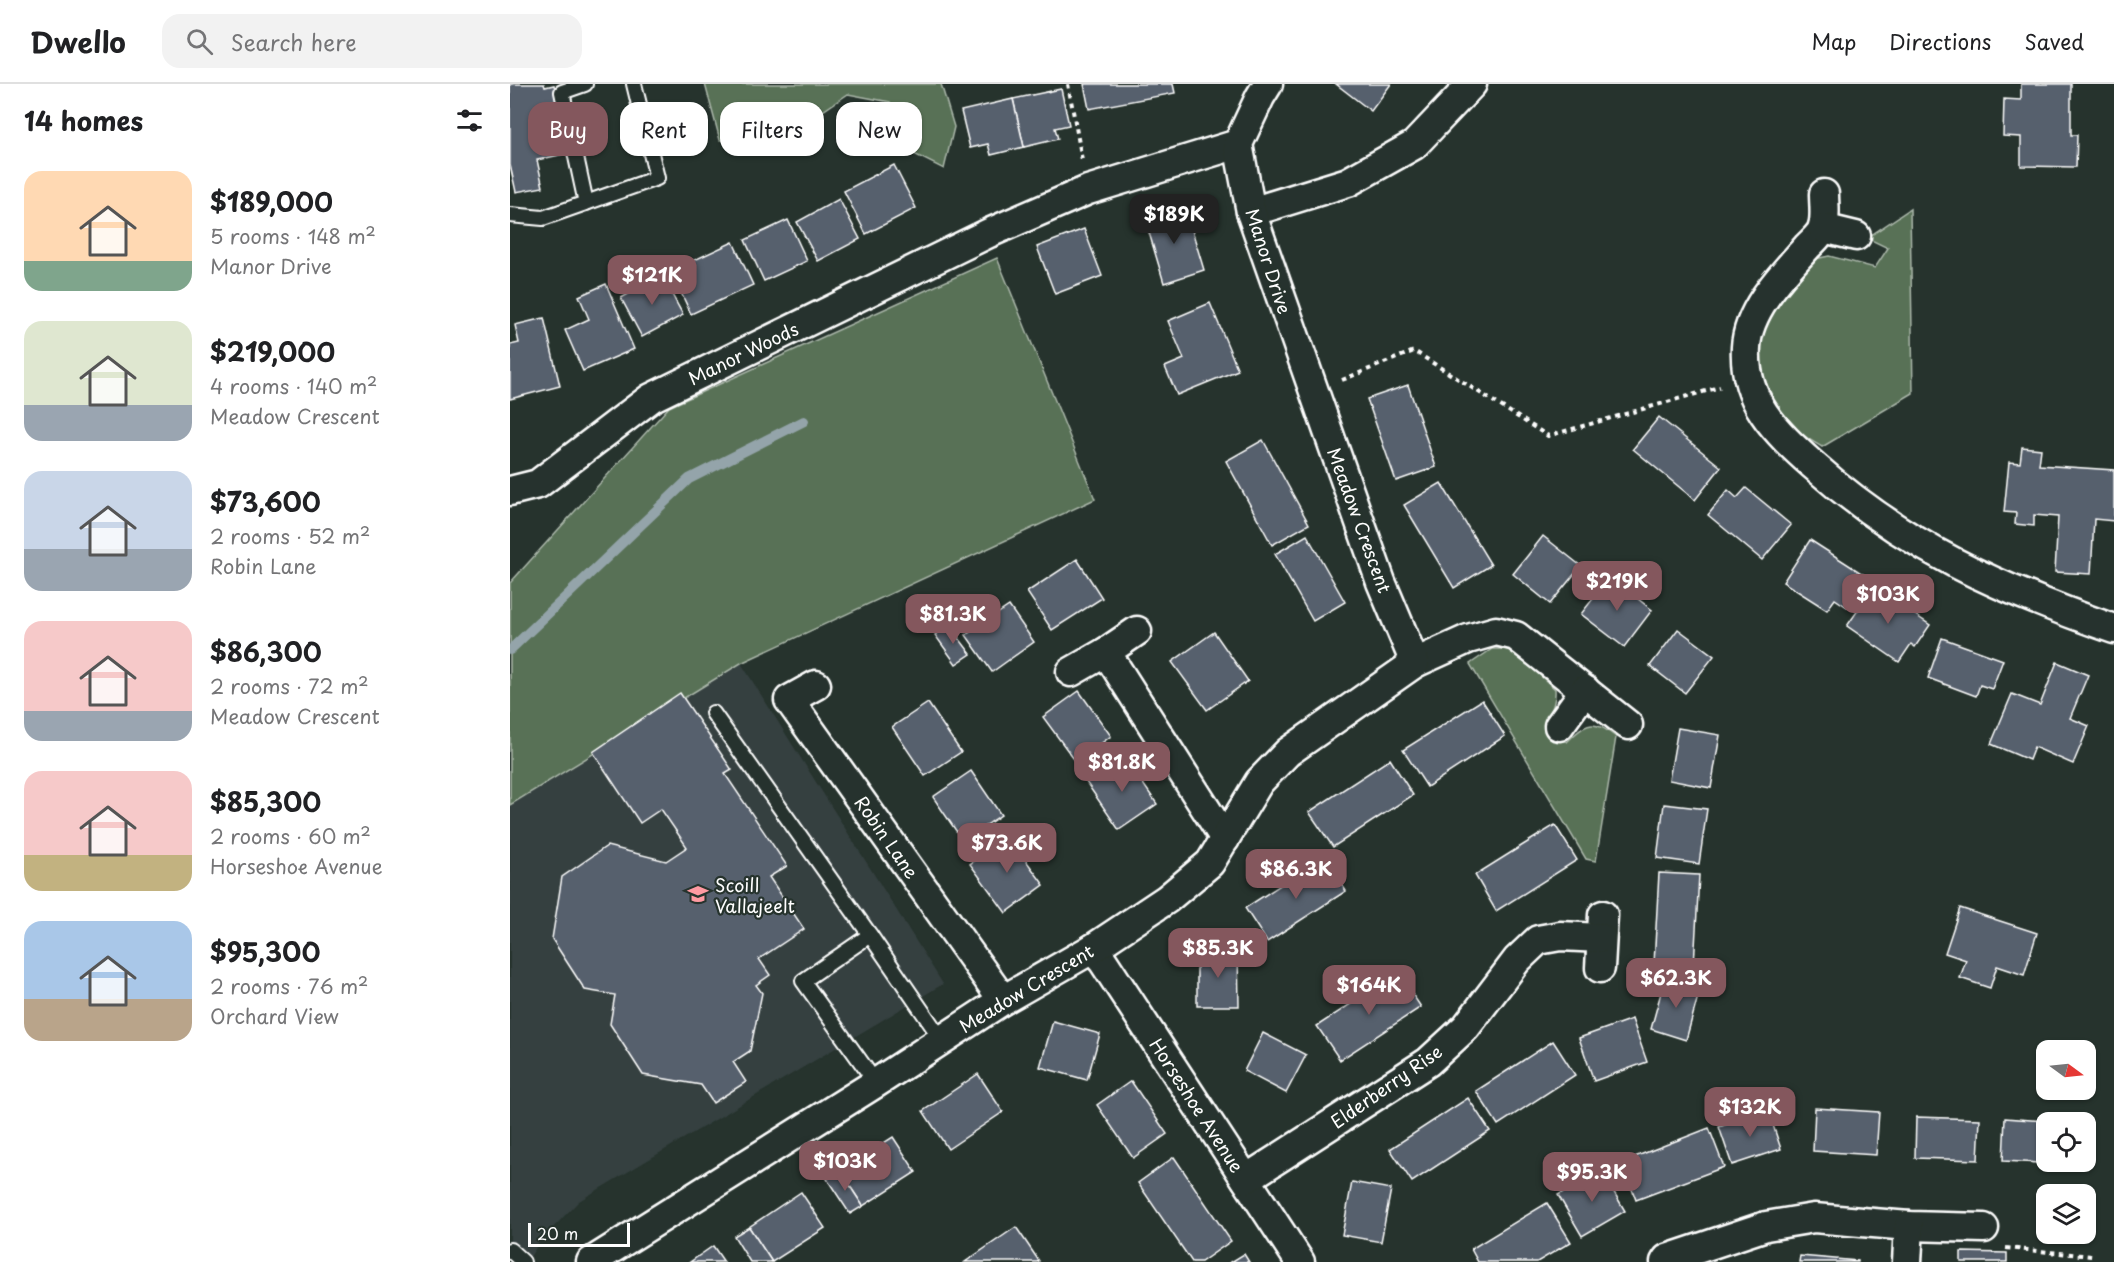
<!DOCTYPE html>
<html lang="en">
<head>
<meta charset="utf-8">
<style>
  :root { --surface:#fff; --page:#f2f2f2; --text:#202124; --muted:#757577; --line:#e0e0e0; --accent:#84575d }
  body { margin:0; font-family:"Playpen Sans",sans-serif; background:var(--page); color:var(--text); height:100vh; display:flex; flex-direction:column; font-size:22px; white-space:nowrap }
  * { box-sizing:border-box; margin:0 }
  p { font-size:20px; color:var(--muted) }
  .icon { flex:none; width:33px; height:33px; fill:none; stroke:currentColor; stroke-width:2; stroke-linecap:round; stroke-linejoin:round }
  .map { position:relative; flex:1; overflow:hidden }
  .side { display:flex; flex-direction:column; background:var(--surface); width:510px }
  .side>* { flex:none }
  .top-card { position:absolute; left:18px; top:18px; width:570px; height:54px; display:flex; gap:12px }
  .needle { width:39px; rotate:105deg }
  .tools { position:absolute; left:1526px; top:956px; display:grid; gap:12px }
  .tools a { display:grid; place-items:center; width:60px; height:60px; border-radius:12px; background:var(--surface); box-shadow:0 2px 4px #0004; font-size:30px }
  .scale { position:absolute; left:18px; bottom:15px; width:102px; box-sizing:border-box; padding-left:6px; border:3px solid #fff; border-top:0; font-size:16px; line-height:21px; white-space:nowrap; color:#fff; -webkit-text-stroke:4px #26332d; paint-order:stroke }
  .price { position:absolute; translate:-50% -51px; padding:0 14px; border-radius:12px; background:var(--accent); color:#fff; font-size:20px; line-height:39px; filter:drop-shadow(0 2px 3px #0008) }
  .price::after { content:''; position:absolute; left:50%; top:36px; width:18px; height:14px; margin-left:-9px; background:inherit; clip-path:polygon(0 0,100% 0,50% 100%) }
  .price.selected { background:#222; color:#fff }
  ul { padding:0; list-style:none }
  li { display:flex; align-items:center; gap:18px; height:150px; padding:0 24px }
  li span { display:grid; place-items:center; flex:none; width:168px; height:120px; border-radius:18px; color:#555 }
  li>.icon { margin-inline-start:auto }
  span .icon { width:72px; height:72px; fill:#fffc; stroke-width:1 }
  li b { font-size:26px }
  h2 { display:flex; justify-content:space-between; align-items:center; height:72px; padding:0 24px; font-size:26px }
  .pill { padding:0 21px; border-radius:18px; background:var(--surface); box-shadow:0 2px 4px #0004; font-size:21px; line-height:54px }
  .pill.selected { background:var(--accent); color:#fff }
  header { display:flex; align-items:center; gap:36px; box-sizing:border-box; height:84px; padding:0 30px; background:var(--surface); border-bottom:2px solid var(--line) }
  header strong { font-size:28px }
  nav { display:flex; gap:33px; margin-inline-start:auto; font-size:21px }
  .search { width:420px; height:54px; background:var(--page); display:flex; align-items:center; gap:15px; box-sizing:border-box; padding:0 21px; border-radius:18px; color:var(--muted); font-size:22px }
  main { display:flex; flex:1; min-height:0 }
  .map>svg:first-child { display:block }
</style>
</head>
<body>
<header>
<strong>Dwello</strong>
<div class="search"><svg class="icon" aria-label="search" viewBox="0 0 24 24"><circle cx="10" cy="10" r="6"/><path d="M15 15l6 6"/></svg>Search here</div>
<nav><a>Map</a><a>Directions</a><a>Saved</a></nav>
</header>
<main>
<section class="side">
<h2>14 homes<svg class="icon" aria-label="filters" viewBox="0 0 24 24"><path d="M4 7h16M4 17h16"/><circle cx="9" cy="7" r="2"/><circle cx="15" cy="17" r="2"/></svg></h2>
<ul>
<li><span style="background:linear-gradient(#ffd9b3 75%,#7fa58c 0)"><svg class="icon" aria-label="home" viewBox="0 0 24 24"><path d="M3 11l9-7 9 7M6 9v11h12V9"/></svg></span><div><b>$189,000</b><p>5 rooms · 148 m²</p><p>Manor Drive</p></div></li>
<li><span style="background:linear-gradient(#dfe7d0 70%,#9aa5b1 0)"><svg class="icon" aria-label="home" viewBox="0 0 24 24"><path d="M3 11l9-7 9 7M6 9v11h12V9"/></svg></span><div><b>$219,000</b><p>4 rooms · 140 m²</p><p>Meadow Crescent</p></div></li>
<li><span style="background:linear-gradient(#c9d6e8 65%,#9aa5b1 0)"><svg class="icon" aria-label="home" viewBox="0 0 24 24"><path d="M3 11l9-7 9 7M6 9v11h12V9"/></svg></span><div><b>$73,600</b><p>2 rooms · 52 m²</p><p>Robin Lane</p></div></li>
<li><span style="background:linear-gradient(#f6c9c9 75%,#9aa5b1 0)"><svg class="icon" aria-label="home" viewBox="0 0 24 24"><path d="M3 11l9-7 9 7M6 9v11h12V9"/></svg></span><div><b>$86,300</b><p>2 rooms · 72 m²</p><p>Meadow Crescent</p></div></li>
<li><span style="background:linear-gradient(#f6c9c9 70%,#c2b280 0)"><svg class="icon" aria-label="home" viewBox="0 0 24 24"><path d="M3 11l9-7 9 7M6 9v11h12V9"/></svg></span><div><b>$85,300</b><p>2 rooms · 60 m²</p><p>Horseshoe Avenue</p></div></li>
<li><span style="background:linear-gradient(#a9c7e8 65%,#b9a48a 0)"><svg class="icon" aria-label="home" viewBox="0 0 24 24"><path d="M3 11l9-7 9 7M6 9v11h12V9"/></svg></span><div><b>$95,300</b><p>2 rooms · 76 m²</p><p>Orchard View</p></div></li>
</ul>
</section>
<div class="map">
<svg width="1604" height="1178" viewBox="0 0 1604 1178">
  <rect width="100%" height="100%" fill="#26332d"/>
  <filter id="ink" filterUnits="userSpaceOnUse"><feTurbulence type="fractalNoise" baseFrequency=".0167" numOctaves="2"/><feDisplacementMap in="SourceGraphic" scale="12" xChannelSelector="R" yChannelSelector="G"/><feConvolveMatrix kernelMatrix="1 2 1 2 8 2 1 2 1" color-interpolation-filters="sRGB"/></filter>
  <g filter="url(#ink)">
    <path fill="#354040" d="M231,579L433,900L69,1117L30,1157L17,1178H0V721Z"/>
    <g fill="#587157" stroke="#acb8ab" stroke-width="1.5">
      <path d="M195,0H431L444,43L434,85L402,69L380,18L338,10L276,52L210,56Z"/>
      <path d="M1400,125L1403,309L1312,363C1304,358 1295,354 1289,347C1263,322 1239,279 1256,243C1268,217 1287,196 1305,175L1319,172L1365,184L1378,164L1357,154Z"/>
      <path d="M487,174L585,415L231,579L0,721V499L159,323Z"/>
      <path d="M982,565H996L1008,571L1045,605C1046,620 1041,627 1034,640L1057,658C1076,638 1084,635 1106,653L1086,777L1076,775L960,580Z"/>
    </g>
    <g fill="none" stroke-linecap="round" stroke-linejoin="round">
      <path stroke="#94a4aa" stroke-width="10" d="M0,566L179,395L294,337"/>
    </g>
    <g fill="#57606d" stroke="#fff" stroke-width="1.5">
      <path d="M0,0H34L35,3L44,1L59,69L27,76L33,103L6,108L0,81Z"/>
      <path d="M574,0H663L665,9L579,25Z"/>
      <path d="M826,0H881L861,27Z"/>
      <path d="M1511,0H1561V51H1567L1566,83L1511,82V53L1493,52L1494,15L1511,16Z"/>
      <path d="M551,5L559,41L545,44L548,55L514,63L503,15Z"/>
      <path d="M503,15L514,63L481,71L478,60L460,64L451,27Z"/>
      <path d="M384,81L406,124L356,150L334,107Z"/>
      <path d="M329,115L350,155L308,177L287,138Z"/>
      <path d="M675,123L694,186L654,199L635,135Z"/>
      <path d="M278,136L297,177L254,197L235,156Z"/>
      <path d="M574,145L592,192L545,210L527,163Z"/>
      <path d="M223,158L243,201L181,230L161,187Z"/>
      <path d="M152,192L173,231L132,253L111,214Z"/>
      <path d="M96,200L124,265L73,287L55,246L79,235L69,212Z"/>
      <path d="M700,219L728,286L667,311L655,283L674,275L658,237Z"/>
      <path d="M34,234L50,302L0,315V261L9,259L5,241Z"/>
      <path d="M898,301L926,383L886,397L857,315Z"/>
      <path d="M1149,333L1211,383L1185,416L1123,365Z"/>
      <path d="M753,356L799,440L762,461L716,377Z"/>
      <path d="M1512,363L1531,365L1529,381L1604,386V437L1584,435L1581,490L1545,488L1548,433L1524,431V442L1505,440L1506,429L1494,428L1499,378L1510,379Z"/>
      <path d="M931,399L981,481L944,504L894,421Z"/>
      <path d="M1236,404L1281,441L1252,476L1198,431L1218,406L1227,414Z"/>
      <path d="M797,451L835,518L803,537L765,470Z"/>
      <path d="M1033,452L1071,482L1040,520L1003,490Z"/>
      <path d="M1300,456L1356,492L1337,523L1325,515L1317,526L1273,498Z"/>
      <path d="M567,475L592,514L542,546L517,508Z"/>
      <path d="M1100,493L1142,526L1114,563L1071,530Z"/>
      <path d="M1364,503L1420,541L1405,563L1401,560L1389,578L1337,542Z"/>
      <path d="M499,522L524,558L482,588L456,551Z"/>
      <path d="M439,541L461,570L446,580L425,551Z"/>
      <path d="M1168,545L1204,572L1175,609L1140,582Z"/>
      <path d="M704,548L738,597L697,626L662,578Z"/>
      <path d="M1432,554L1493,576L1482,605L1470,601L1466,612L1418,594Z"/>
      <path d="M1547,578L1578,591L1560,634L1579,642L1563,680L1524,663L1519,676L1481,660L1502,610L1530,621Z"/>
      <path d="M569,607L601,652L566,678L533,633Z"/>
      <path d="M170,609L222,686L215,690L277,782L259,793L294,845L249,875L260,891L246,901L252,909L240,967L223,978L236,998L203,1019L191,1001L133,991L100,940L105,911L75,906L42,855L52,793L97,762L156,777L177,763L151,725L130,739L83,668Z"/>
      <path d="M972,616L995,652L917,703L893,666Z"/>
      <path d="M418,619L451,668L415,692L382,643Z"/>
      <path d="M1168,644L1210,651L1201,704L1159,696Z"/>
      <path d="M614,672L647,720L609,746L576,698Z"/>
      <path d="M880,675L903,711L823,763L799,728Z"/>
      <path d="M461,687L491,731L453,757L423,713Z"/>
      <path d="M1154,720L1197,725L1189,780L1147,774Z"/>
      <path d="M1045,741L1067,776L986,827L965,791Z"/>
      <path d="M498,752L534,801L496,829L460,780Z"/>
      <path d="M814,773L836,807L757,858L735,824Z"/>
      <path d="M1149,789L1189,791L1184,882L1144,880Z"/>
      <path d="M1450,824L1527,849L1514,891L1487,882L1480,904L1450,894L1456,876L1435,869Z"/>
      <path d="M687,868H728L729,922H687Z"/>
      <path d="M888,889L911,923L830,976L807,942Z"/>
      <path d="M1155,894L1190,905L1176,956L1141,945Z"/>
      <path d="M1122,935L1137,978L1084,997L1069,954Z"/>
      <path d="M543,937L590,950L577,996L530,983Z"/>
      <path d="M753,949L796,971L776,1009L734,987Z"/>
      <path d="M1043,957L1065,991L988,1041L966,1007Z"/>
      <path d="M468,990L493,1028L438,1065L413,1027Z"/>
      <path d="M621,997L657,1050L623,1074L587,1021Z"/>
      <path d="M958,1014L980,1047L902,1098L880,1065Z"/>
      <path d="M1305,1024L1369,1028L1366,1071L1303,1067Z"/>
      <path d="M1258,1026L1271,1065L1222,1081L1209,1043Z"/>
      <path d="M1406,1033L1470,1035L1468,1076L1405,1074Z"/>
      <path d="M1495,1034L1549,1038H1536V1077H1547V1080L1493,1077Z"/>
      <path d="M1199,1044L1214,1083L1126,1116L1112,1078Z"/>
      <path d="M383,1053L406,1088L353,1122L330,1087Z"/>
      <path d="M664,1073L721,1157L691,1178H682L628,1099Z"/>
      <path d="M1091,1086L1115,1127L1072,1152L1048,1111Z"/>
      <path d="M330,1087L353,1122L340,1130L317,1095Z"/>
      <path d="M842,1098L881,1105L871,1158L832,1151Z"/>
      <path d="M291,1108L315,1144L262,1178L239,1143Z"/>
      <path d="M1037,1119L1061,1158L1027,1178H968L961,1165Z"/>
      <path d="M239,1143L262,1178H240L224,1152Z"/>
      <path d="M506,1143L529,1177L527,1178H455Z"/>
      <path d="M203,1162L214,1178H180Z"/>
      <path d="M1451,1168L1497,1169V1178H1451Z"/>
      <path d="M734,1170L739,1178H721Z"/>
      <path d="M1290,1172L1348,1177V1178H1289Z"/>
    </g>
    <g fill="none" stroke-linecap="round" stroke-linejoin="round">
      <g stroke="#fff" stroke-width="18">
        <g id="lane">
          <path d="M75,0L52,8L76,119"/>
          <path d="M0,131L33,134L147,94L124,0"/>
          <path d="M203,629L360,851L432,956"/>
          <path d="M360,851L293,897L366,999"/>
          <path d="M0,1166L13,1178"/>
        </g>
      </g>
      <g stroke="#fff" stroke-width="33">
        <g id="street">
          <path d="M1314,110C1314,120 1316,133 1313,142C1312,149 1302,158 1297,163C1273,190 1238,225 1236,263C1233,317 1265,347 1303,381C1395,463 1489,505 1604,545"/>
          <path d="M741,128L838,98L904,61L962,0"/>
          <path d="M1313,144L1346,152"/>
          <path d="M0,407L28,400L141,314L479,149L578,106L728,60"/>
          <path d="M596,568L627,547"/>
          <path d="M905,579L958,555L986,547L1006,552L1118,641"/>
          <path d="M561,588L596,568L715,755"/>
          <path d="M306,601L279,616L493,916"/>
          <path d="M1049,642L1075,606"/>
          <path d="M582,865L593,877L790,1178"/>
          <path d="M1090,884L1093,831"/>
          <path d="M736,1095L918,978L956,943L1007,876L1028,856L1050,852L1091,854"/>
          <path d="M81,1178L366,999L493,916L582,865L657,815L700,779L749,698L778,668L905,579L871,498L741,128L728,60L750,13L758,0"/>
          <path d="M1155,1178L1157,1175L1256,1142L1304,1134L1399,1142L1474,1144"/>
          <path d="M1397,1178L1399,1142"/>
        </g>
      </g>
      <g stroke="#fff" stroke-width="4" stroke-dasharray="4.5 4.5" stroke-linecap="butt">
        <path d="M558,0L572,76"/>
        <path d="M832,296L904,267L1038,352L1210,303"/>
        <path d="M1496,1164L1582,1172"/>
      </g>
      <use href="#lane" stroke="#26332d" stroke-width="14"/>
      <use href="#street" stroke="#26332d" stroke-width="28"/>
    </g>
  </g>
  <defs>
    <g id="school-bare" transform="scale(1.62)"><path d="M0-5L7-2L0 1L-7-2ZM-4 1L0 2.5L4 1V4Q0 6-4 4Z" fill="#ff9aa2" stroke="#26332d" stroke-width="2.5" paint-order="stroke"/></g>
  </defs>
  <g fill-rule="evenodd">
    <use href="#school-bare" x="188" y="810"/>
  </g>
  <g text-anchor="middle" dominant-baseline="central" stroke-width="4.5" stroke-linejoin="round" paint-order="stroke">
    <g font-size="18" fill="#fff" stroke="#26332d">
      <text transform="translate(759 177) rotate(72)">Manor Drive</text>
      <text transform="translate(233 269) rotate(-26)">Manor Woods</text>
      <text transform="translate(850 436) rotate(70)">Meadow Crescent</text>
      <text transform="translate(377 753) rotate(55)">Robin Lane</text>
      <text transform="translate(516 904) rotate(-31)">Meadow Crescent</text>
      <text transform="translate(876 1002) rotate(-35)">Elderberry Rise</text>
      <text transform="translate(687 1021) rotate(57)">Horseshoe Avenue</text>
    </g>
    <g font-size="18" fill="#fff" stroke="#26332d" text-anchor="start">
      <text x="205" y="800">Scoill<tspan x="205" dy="21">Vallajeelt</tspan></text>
    </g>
  </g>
</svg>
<div class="tools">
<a><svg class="needle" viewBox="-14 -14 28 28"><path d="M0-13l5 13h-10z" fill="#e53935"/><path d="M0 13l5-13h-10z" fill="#757577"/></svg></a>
<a><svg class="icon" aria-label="locate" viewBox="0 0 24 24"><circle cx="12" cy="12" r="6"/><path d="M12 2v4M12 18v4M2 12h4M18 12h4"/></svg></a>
<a><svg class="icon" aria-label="layers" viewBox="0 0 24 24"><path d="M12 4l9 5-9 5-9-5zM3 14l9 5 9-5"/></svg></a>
</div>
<div class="scale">20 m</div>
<b class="price selected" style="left:664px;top:161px">$189K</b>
<b class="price" style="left:142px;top:222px">$121K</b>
<b class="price" style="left:1107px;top:528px">$219K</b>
<b class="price" style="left:1378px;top:541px">$103K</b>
<b class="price" style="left:443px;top:561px">$81.3K</b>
<b class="price" style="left:612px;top:709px">$81.8K</b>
<b class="price" style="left:497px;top:790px">$73.6K</b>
<b class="price" style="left:786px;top:816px">$86.3K</b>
<b class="price" style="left:708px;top:895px">$85.3K</b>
<b class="price" style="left:1166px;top:925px">$62.3K</b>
<b class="price" style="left:859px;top:932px">$164K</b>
<b class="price" style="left:1240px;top:1054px">$132K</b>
<b class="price" style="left:335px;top:1108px">$103K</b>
<b class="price" style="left:1082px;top:1119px">$95.3K</b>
<div class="top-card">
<a class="pill selected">Buy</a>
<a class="pill">Rent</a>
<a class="pill">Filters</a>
<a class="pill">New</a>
</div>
</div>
</main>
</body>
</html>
